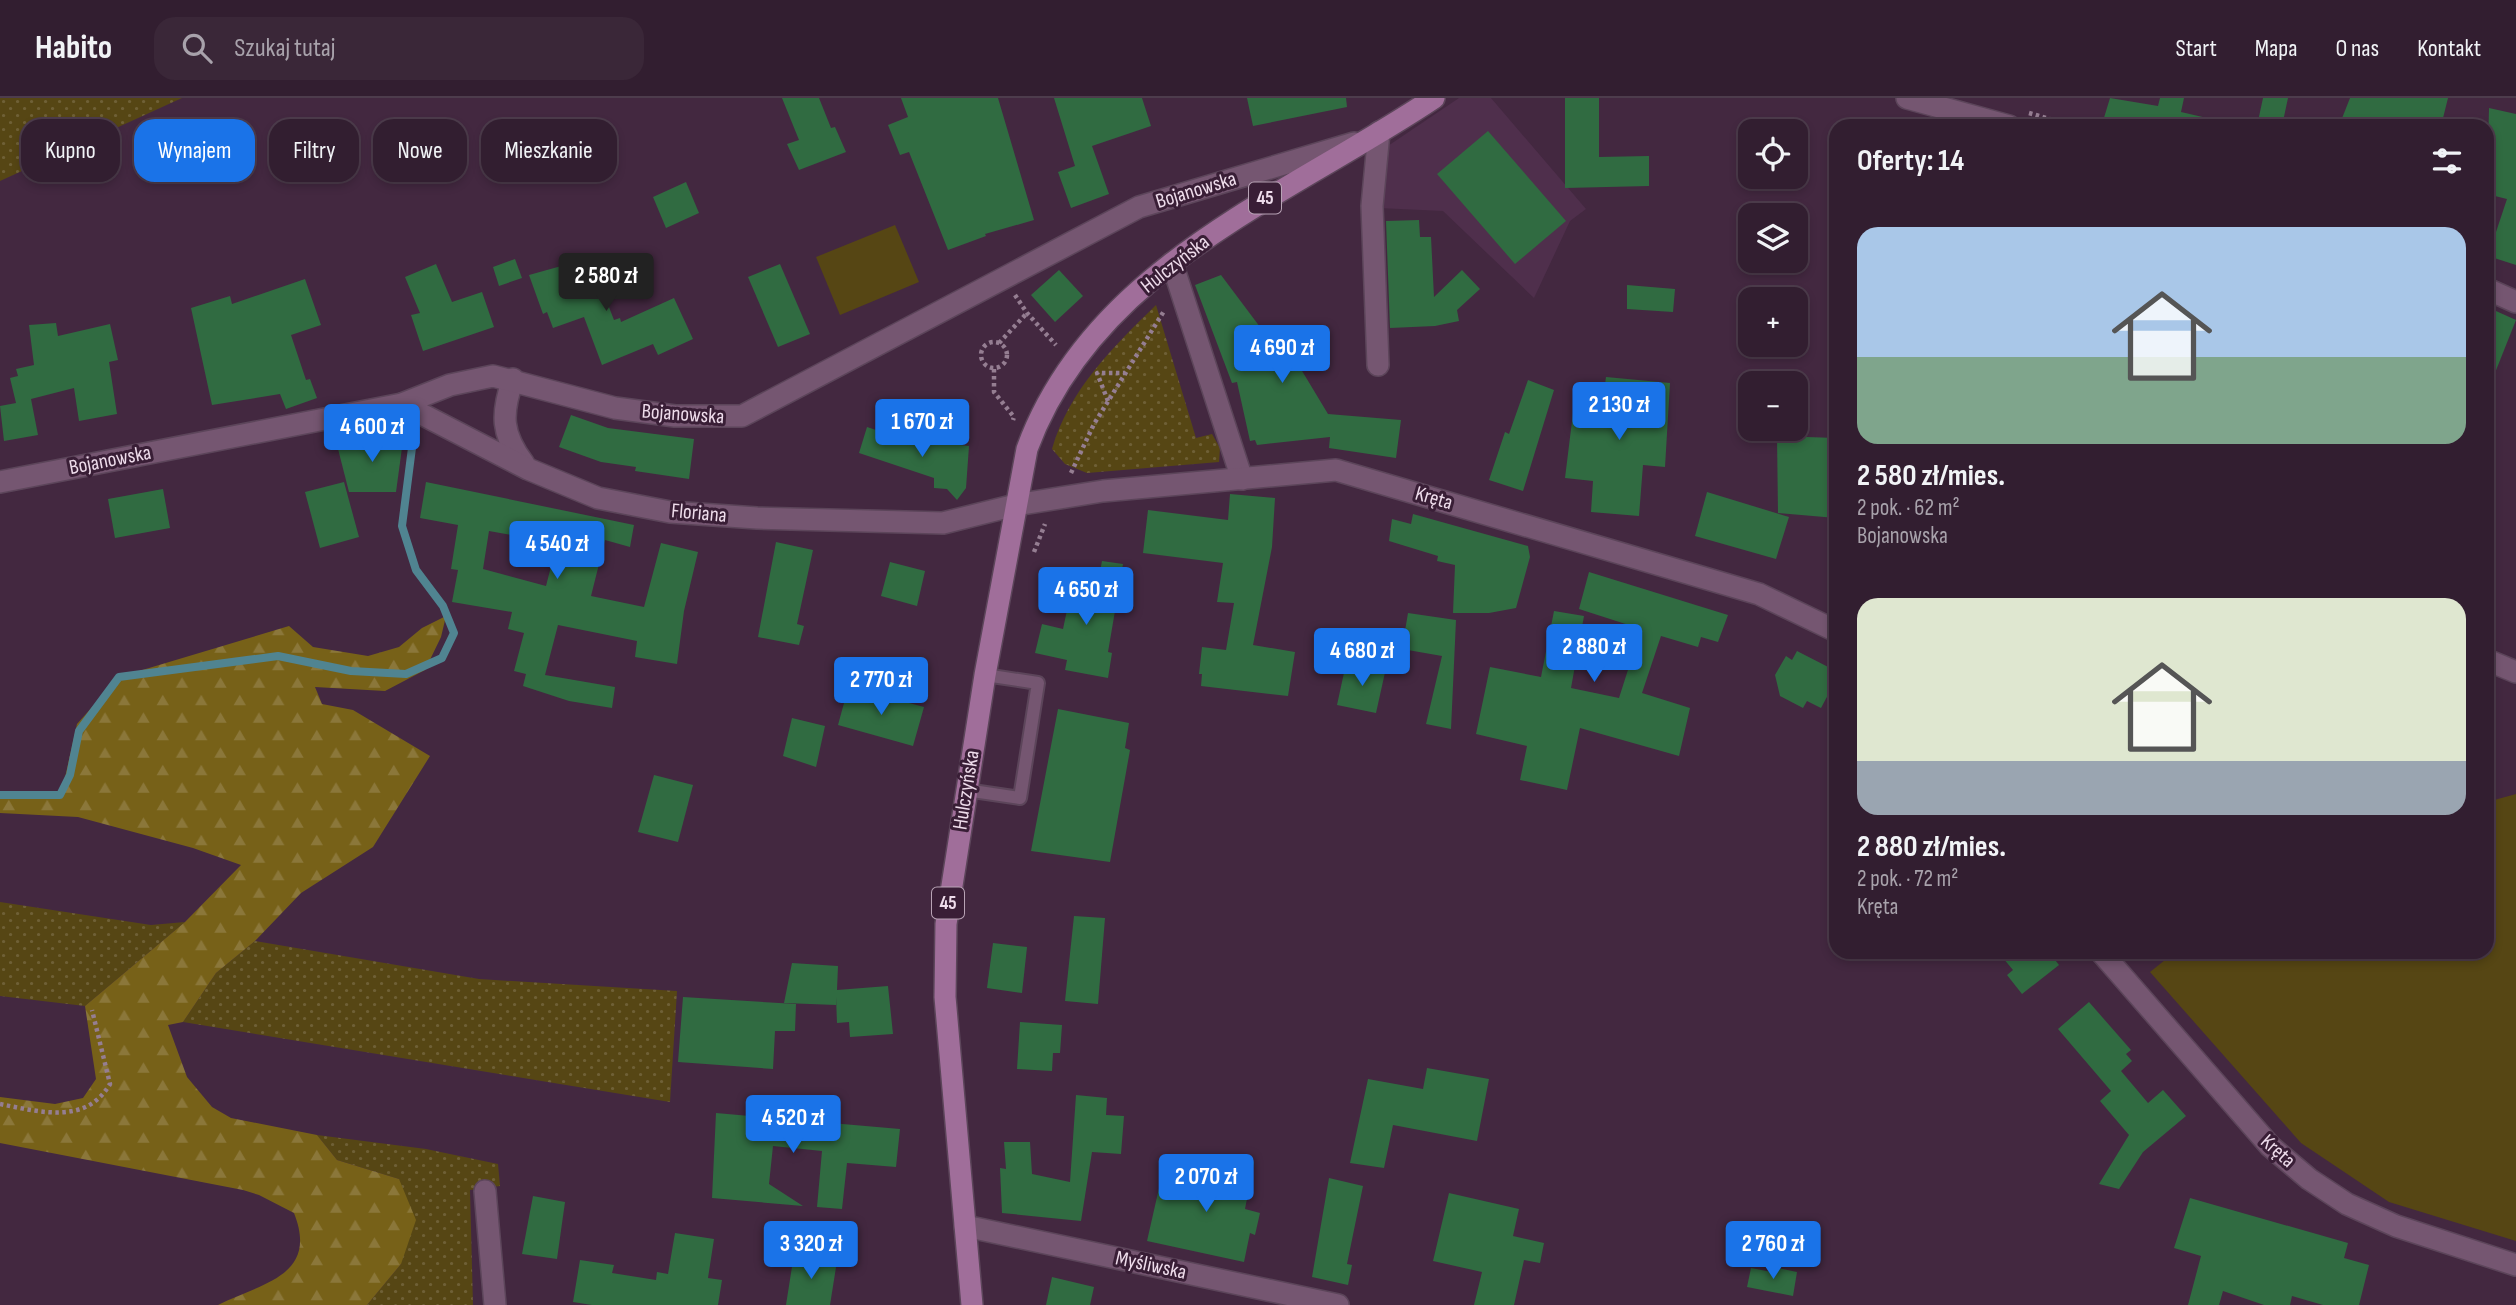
<!DOCTYPE html>
<html lang="pl">
<head>
<meta charset="utf-8">
<style>
  :root { --surface:#321e30; --page:#3a2738; --text:#f1f3f6; --muted:#a8a2ab; --line:#4d3c4c; --accent:#1a73e8 }
  body { margin:0; font-family:"Sofia Sans Condensed",sans-serif; background:var(--page); color:var(--text); height:100vh; display:flex; flex-direction:column; font-size:26px; white-space:nowrap }
  * { box-sizing:border-box; margin:0 }
  p { font-size:23px; color:var(--muted) }
  .icon { flex:none; width:38px; height:38px; fill:none; stroke:currentColor; stroke-width:2; stroke-linecap:round; stroke-linejoin:round }
  .map { position:relative; flex:1; overflow:hidden }
  .side { position:absolute; left:1829px; top:21px; width:665px; height:840px; display:flex; flex-direction:column; background:var(--surface); border-radius:21px; box-shadow:0 4px 10px #0003,0 0 0 2px var(--line) }
  .side>* { flex:none }
  .banner { position:absolute; left:21px; top:21px; width:665px; height:63px; display:flex; gap:14px }
  .tools { position:absolute; left:1738px; top:21px; display:grid; gap:14px }
  .tools a { display:grid; place-items:center; width:70px; height:70px; border-radius:14px; background:var(--surface); box-shadow:0 4px 10px #0003,0 0 0 2px var(--line); font-size:35px }
  .price { position:absolute; translate:-50% -60px; padding:0 16px; border-radius:7px; background:var(--accent); color:#fff; font-size:23px; line-height:46px; filter:drop-shadow(0 2px 4px #0008) }
  .price::after { content:''; position:absolute; left:50%; top:42px; width:21px; height:16px; margin-left:-10px; background:inherit; clip-path:polygon(0 0,100% 0,50% 100%) }
  .price.on { background:#222; color:#fff }
  ul { padding:0; list-style:none }
  li { display:grid; align-content:center; gap:14px; height:371px; padding:0 28px }
  li span { display:grid; place-items:center; height:217px; border-radius:21px; color:#555 }
  li>.icon { margin-inline-start:auto }
  span .icon { width:126px; height:126px; fill:#fffc; stroke-width:1 }
  li b { font-size:30px }
  h2 { display:flex; justify-content:space-between; align-items:center; height:84px; padding:0 28px; font-size:30px }
  .chip { padding:0 24px; border-radius:21px; background:var(--surface); box-shadow:0 4px 10px #0003,0 0 0 2px var(--line); font-size:24px; line-height:63px }
  .chip.on { background:var(--accent); color:#fff }
  header { display:flex; align-items:center; gap:42px; box-sizing:border-box; height:98px; padding:0 35px; background:var(--surface); border-bottom:2px solid var(--line) }
  header strong { font-size:33px }
  nav { display:flex; gap:38px; margin-inline-start:auto; font-size:24px }
  .search { width:490px; height:63px; background:var(--page); display:flex; align-items:center; gap:18px; box-sizing:border-box; padding:0 24px; border-radius:21px; color:var(--muted); font-size:26px }
  .map>svg:first-child { display:block }
</style>
</head>
<body>
<header>
<strong>Habito</strong>
<div class="search"><svg class="icon" aria-label="search" viewBox="0 0 24 24"><circle cx="10" cy="10" r="6"/><path d="M15 15l6 6"/></svg>Szukaj tutaj</div>
<nav><a>Start</a><a>Mapa</a><a>O nas</a><a>Kontakt</a></nav>
</header>
<div class="map">
<svg width="2516" height="1207" viewBox="0 0 2516 1207">
  <defs>
    <pattern id="grass-dots" width="8" height="8" patternUnits="userSpaceOnUse" patternTransform="scale(1.75)"><rect width="8" height="8" fill="#564614"/><path d="M2 2h.1M6 6h.1" fill="none" stroke="#6f6036" stroke-width="1.8" stroke-linecap="round"/></pattern>
    <pattern id="forest-firs" width="22" height="20" patternUnits="userSpaceOnUse" patternTransform="scale(1.75)"><rect width="22" height="20" fill="#776118"/><path d="M5 1l3.5 6h-7zM16 11l3.5 6h-7z" fill="#8b773a"/></pattern>
  </defs>
  <rect width="100%" height="100%" fill="#432840"/>
  <path fill="#4f2f4c" d="M1459,0H1491L1586,111L1570,123L1534,200L1443,113L1379,110L1382,52Z"/>
  <g fill="url(#grass-dots)">
    <path d="M0,0H182L0,83Z"/>
    <path d="M1156,207L1196,340L1212,336L1220,350L1219,364L1087,375L1065,366L1052,351C1069,292 1113,249 1156,207Z"/>
    <path d="M0,804L151,827L185,824L85,908L0,898Z"/>
    <path d="M255,843L479,881L677,893L670,1004L183,924L216,875Z"/>
    <path d="M317,1037L426,1051L498,1066L500,1088L470,1092L473,1207H367L401,1166L399,1081L337,1062Z"/>
  </g>
  <path fill="url(#forest-firs)" d="M446,518L441,539L425,572L385,593L315,589L322,606L353,612L430,658L373,749L301,795L255,843L216,875L183,924L168,927L187,979L212,1009L231,1020L317,1037L337,1062L399,1081L416,1122L401,1166L367,1207H218C262,1185 319,1178 294,1115L259,1097L243,1092L0,1045V999L55,1006L83,1000L96,981L85,908L185,824L241,767L193,750L78,719L0,715V696L62,693L77,626L119,579L289,528L313,549L368,558L399,549L422,530Z"/>
  <g fill="#564614">
    <path d="M895,127L919,184L840,217L816,159Z"/>
    <path d="M2516,696V1143L2389,1104L2301,1045L2150,874L2175,854H2487V704Z"/>
  </g>
  <g fill="none" stroke-linecap="round" stroke-linejoin="round">
    <path stroke="#508491" stroke-width="8" d="M0,697H60L70,677L79,633L119,579L278,558L351,573L406,576L442,560L454,535L443,508L416,472L402,428L413,342"/>
  </g>
  <g fill="#306b41" fill-rule="evenodd">
    <path d="M782,0H819L831,30L835,29L846,54L799,72L787,46L799,42Z"/>
    <path d="M901,0H998L1034,122L985,136L986,138L948,152L909,54L900,57L888,27L908,19Z"/>
    <path d="M1054,0H1142L1151,28L1092,48L1109,96L1071,110L1058,74L1075,68Z"/>
    <path d="M1247,0H1346L1347,9L1253,28Z"/>
    <path d="M1565,0H1599V59L1649,58V88L1565,90Z"/>
    <path d="M2110,0L2158,8L2160,0H2184L2181,14L2207,20L2206,28H2123L2103,23Z"/>
    <path d="M2263,0H2288L2282,28H2257Z"/>
    <path d="M2350,0H2448L2441,28H2339Z"/>
    <path d="M2489,10L2516,16V167L2488,158L2507,101L2487,96Z"/>
    <path d="M1488,33L1566,123L1515,166L1437,76Z"/>
    <path d="M686,84L699,115L666,130L653,99Z"/>
    <path d="M1419,122L1420,139H1431L1434,199L1462,172L1480,191L1457,212L1459,223L1435,228L1390,230L1386,123Z"/>
    <path d="M590,160L614,222L620,220L621,224L674,200L693,241L658,257L653,246L602,267L584,219L553,230L547,214L543,216L529,177Z"/>
    <path d="M515,161L522,180L499,188L493,169Z"/>
    <path d="M436,166L452,204L482,194L494,229L423,253L411,217L420,215L405,179Z"/>
    <path d="M780,166L810,236L778,249L748,179Z"/>
    <path d="M1059,172L1083,198L1055,224L1031,197Z"/>
    <path d="M1221,177L1269,241L1274,237L1280,244L1284,243L1328,316L1401,322L1396,360L1329,350L1330,339L1257,347L1255,342L1250,343L1237,284L1232,285L1195,187Z"/>
    <path d="M305,181L321,227L291,237L306,282L310,281L317,300L286,311L280,296L212,307L191,210L230,198L232,206Z"/>
    <path d="M1627,187L1675,191L1673,214L1627,211Z"/>
    <path d="M2487,209L2516,222L2487,295Z"/>
    <path d="M56,225L58,238L110,226L118,262L109,264L117,316L79,323L74,290L31,301L38,337L4,343L0,308L16,305L10,280L18,278L16,271L34,267L29,227Z"/>
    <path d="M1606,279L1670,285L1665,369L1643,367L1639,418L1591,414L1593,383L1565,380L1575,299L1602,308Z"/>
    <path d="M1528,282L1554,292L1523,393L1489,382L1505,334L1509,336Z"/>
    <path d="M571,317L608,330L694,341L689,381L635,373L636,369L601,364L559,349Z"/>
    <path d="M867,329L903,341L969,348L966,390L957,402L947,391L934,390V380L859,355Z"/>
    <path d="M404,335L396,394H349L337,347Z"/>
    <path d="M1777,338L1836,340V420L1778,415Z"/>
    <path d="M344,384L359,439L320,450L305,394Z"/>
    <path d="M426,384L634,427L630,449L605,442L591,498L644,509L661,445L698,454L684,513L677,566L635,559L637,543L558,527L545,577L615,589L612,610L569,603L523,588L526,576L514,573L524,535L508,531L512,514L452,504L458,472L451,471L458,427L420,420ZM489,433L557,445L546,488L483,471Z"/>
    <path d="M163,391L170,430L115,440L108,401Z"/>
    <path d="M1707,394L1789,419L1776,461L1695,438Z"/>
    <path d="M1230,396L1275,400L1272,449L1253,547L1295,554L1288,598L1201,588L1202,576H1199L1202,549L1226,552L1234,505L1217,504L1223,465L1143,455L1148,412L1228,422Z"/>
    <path d="M1413,416L1528,448L1530,459L1516,510L1489,515H1453L1455,467L1437,463L1438,458L1389,443L1392,421L1411,426Z"/>
    <path d="M776,444L813,452L797,526L804,528L799,547L758,539Z"/>
    <path d="M1102,463L1123,466L1108,554L1112,555L1108,580L1065,572L1067,562L1035,555L1042,526L1063,531L1070,498L1088,502L1091,483L1098,484Z"/>
    <path d="M890,464L925,473L917,508L881,498Z"/>
    <path d="M1589,474L1728,517L1718,544L1701,539L1698,549L1661,538L1642,595L1690,610L1679,658L1580,630L1567,692L1520,682L1527,648L1476,636L1490,569L1541,579L1554,513L1584,518L1571,590L1619,600L1641,531L1579,511Z"/>
    <path d="M1408,515L1456,522L1451,631L1426,626L1442,558L1402,551Z"/>
    <path d="M1797,553L1836,573V582L1821,610L1807,603L1803,610L1780,598L1775,577L1786,558L1792,562Z"/>
    <path d="M1363,565L1386,570L1376,615L1337,607L1345,570L1362,573Z"/>
    <path d="M857,591L924,609L913,648L838,627L847,594L855,597Z"/>
    <path d="M1058,611L1129,625L1125,650L1130,652L1110,764L1031,753Z"/>
    <path d="M792,620L825,628L816,669L783,658Z"/>
    <path d="M654,677L693,687L678,744L638,734Z"/>
    <path d="M1074,818L1105,820L1098,906L1065,903Z"/>
    <path d="M993,845L1027,849L1022,895L987,890Z"/>
    <path d="M1998,854H2049L2059,867L2022,896L2007,877L2013,872Z"/>
    <path d="M792,865L838,868L837,892L888,888L893,936L850,939L849,924L837,925L836,899V907L784,905Z"/>
    <path d="M683,899L796,906L795,933H775L773,971L678,964Z"/>
    <path d="M2089,904L2131,952L2126,956L2132,963L2121,973L2148,1005L2163,992L2186,1018L2143,1054L2119,1091L2099,1086L2129,1037L2100,1003L2111,993L2058,931Z"/>
    <path d="M1020,924L1062,927L1060,955H1053L1052,973L1017,971Z"/>
    <path d="M1427,970L1489,981L1477,1043L1393,1027L1384,1070L1350,1065L1368,981L1423,991Z"/>
    <path d="M1076,997L1107,1000L1106,1017L1124,1018L1121,1056L1092,1054L1081,1123L1002,1115L1000,1070L1006,1071L1004,1044H1030L1032,1076L1070,1084Z"/>
    <path d="M716,1015L900,1031L896,1069L847,1065L842,1111L817,1109L822,1053L773,1048L769,1086L803,1108L712,1100Z"/>
    <path d="M1228,1059L1254,1064L1245,1111L1260,1115L1255,1137L1250,1135L1244,1164L1147,1143L1162,1077L1222,1089Z"/>
    <path d="M1329,1080L1363,1088L1347,1166L1352,1167L1348,1187L1312,1179Z"/>
    <path d="M1449,1095L1519,1111L1513,1138L1544,1145L1540,1165L1524,1162L1514,1207H1474L1482,1174L1433,1163Z"/>
    <path d="M533,1098L565,1104L557,1161L522,1156Z"/>
    <path d="M2190,1100L2348,1145L2344,1160L2369,1167L2359,1207H2323L2292,1198L2290,1207H2264L2223,1193L2219,1207H2188L2201,1158L2174,1150Z"/>
    <path d="M675,1135L714,1141L708,1180L722,1182L718,1207H592L573,1204L580,1162L614,1167L612,1175L656,1182L657,1174L668,1176Z"/>
    <path d="M794,1156L837,1163L830,1207H786Z"/>
    <path d="M1751,1170L1777,1175L1778,1170L1797,1174L1793,1198L1747,1189Z"/>
    <path d="M1052,1179L1094,1189L1090,1207H1046Z"/>
  </g>
  <g fill="none" stroke-linecap="round" stroke-linejoin="round">
    <g stroke="#5c455a" stroke-width="16">
      <path id="service" d="M966,692L1020,700L1038,585L985,577"/>
    </g>
    <g stroke="#5c455a" stroke-width="24">
      <g id="minor">
        <path d="M1907,0L2009,28"/>
        <path d="M1172,165L1242,381"/>
        <path d="M2487,191L2516,204"/>
        <path d="M1378,267L1372,108L1379,34"/>
        <path d="M513,281C501,316 501,336 524,366"/>
        <path d="M402,306L528,371L598,400L670,414L757,420L943,425L1016,407L1103,393L1336,372L1759,496L1836,533"/>
        <path d="M0,384L402,306L450,287L493,278L615,310L675,318H742L1139,109L1354,45"/>
        <path d="M2487,562L2516,574"/>
        <path d="M2101,854L2270,1048L2309,1081L2347,1106L2396,1128L2516,1167"/>
        <path d="M485,1093L495,1207"/>
        <path d="M965,1128L1338,1207"/>
      </g>
    </g>
    <g stroke="#5c455a" stroke-width="24">
      <path id="primary" d="M972,1207L945,899L946,826L985,577L1027,351C1093,170 1286,99 1434,0"/>
    </g>
    <g stroke="#957e92" stroke-width="4.5" stroke-dasharray="3.5 3.5" stroke-linecap="butt">
      <path d="M2029,15L2074,28"/>
      <path d="M1015,197L1027,215L1056,247"/>
      <circle cx="994" cy="257" r="13"/>
      <path d="M999,245L1027,215"/>
      <path d="M994,271V294L1014,319L1013,322"/>
      <path d="M1108,303L1097,275H1125"/>
      <path d="M1071,375L1094,326L1164,213"/>
      <path d="M1034,454L1045,426"/>
      <path d="M0,1006C40,1014 86,1027 110,986L92,912"/>
    </g>
    <use href="#service" stroke="#755671" stroke-width="12"/>
    <use href="#minor" stroke="#755671" stroke-width="21"/>
    <use href="#primary" stroke="#a06e9a" stroke-width="21"/>
  </g>
  <g text-anchor="middle" dominant-baseline="central" stroke-width="6" stroke-linejoin="round" paint-order="stroke">
    <g fill="#391e36" stroke="#b8a3b5" stroke-width="2">
      <rect x="1249" y="84.5" width="32" height="31" rx="5"/>
      <rect x="932" y="789.5" width="32" height="31" rx="5"/>
    </g>
    <g font-size="19" font-weight="bold" fill="#eedceb">
      <text x="1265" y="100">45</text>
      <text x="948" y="805">45</text>
    </g>
    <g font-size="21" fill="#eedceb" stroke="#391e36">
      <text transform="translate(1196 92) rotate(-17)">Bojanowska</text>
      <text transform="translate(1175 166) rotate(-38)">Hulczyńska</text>
      <text transform="translate(683 316) rotate(4)">Bojanowska</text>
      <text transform="translate(110 362) rotate(-11)">Bojanowska</text>
      <text transform="translate(1434 400) rotate(16)">Kręta</text>
      <text transform="translate(699 415) rotate(5)">Floriana</text>
      <text transform="translate(966 692) rotate(-81)">Hulczyńska</text>
      <text transform="translate(2278 1053) rotate(42)">Kręta</text>
      <text transform="translate(1151 1167) rotate(12)">Myśliwska</text>
    </g>
  </g>
</svg>
<div class="tools">
<a><svg class="icon" aria-label="locate" viewBox="0 0 24 24"><circle cx="12" cy="12" r="6"/><path d="M12 2v4M12 18v4M2 12h4M18 12h4"/></svg></a>
<a><svg class="icon" aria-label="layers" viewBox="0 0 24 24"><path d="M12 4l9 5-9 5-9-5zM3 14l9 5 9-5"/></svg></a>
<a>+</a>
<a>−</a>
</div>
<b class="price on" style="left:606px;top:215px">2 580 zł</b>
<b class="price" style="left:1282px;top:287px">4 690 zł</b>
<b class="price" style="left:1619px;top:344px">2 130 zł</b>
<b class="price" style="left:922px;top:361px">1 670 zł</b>
<b class="price" style="left:372px;top:366px">4 600 zł</b>
<b class="price" style="left:557px;top:483px">4 540 zł</b>
<b class="price" style="left:1086px;top:529px">4 650 zł</b>
<b class="price" style="left:1594px;top:586px">2 880 zł</b>
<b class="price" style="left:1362px;top:590px">4 680 zł</b>
<b class="price" style="left:881px;top:619px">2 770 zł</b>
<b class="price" style="left:793px;top:1057px">4 520 zł</b>
<b class="price" style="left:1206px;top:1116px">2 070 zł</b>
<b class="price" style="left:811px;top:1183px">3 320 zł</b>
<b class="price" style="left:1773px;top:1183px">2 760 zł</b>
<div class="banner">
<a class="chip">Kupno</a>
<a class="chip on">Wynajem</a>
<a class="chip">Filtry</a>
<a class="chip">Nowe</a>
<a class="chip">Mieszkanie</a>
</div>
<section class="side">
<h2>Oferty: 14<svg class="icon" aria-label="filters" viewBox="0 0 24 24"><path d="M4 7h16M4 17h16"/><circle cx="9" cy="7" r="2"/><circle cx="15" cy="17" r="2"/></svg></h2>
<ul>
<li><span style="background:linear-gradient(#a9c7e8 60%,#7fa58c 0)"><svg class="icon" aria-label="home" viewBox="0 0 24 24"><path d="M3 11l9-7 9 7M6 9v11h12V9"/></svg></span><div><b>2 580 zł/mies.</b><p>2 pok. · 62 m²</p><p>Bojanowska</p></div></li>
<li><span style="background:linear-gradient(#dfe7d0 75%,#9aa5b1 0)"><svg class="icon" aria-label="home" viewBox="0 0 24 24"><path d="M3 11l9-7 9 7M6 9v11h12V9"/></svg></span><div><b>2 880 zł/mies.</b><p>2 pok. · 72 m²</p><p>Kręta</p></div></li>
</ul>
</section>
</div>
</body>
</html>
